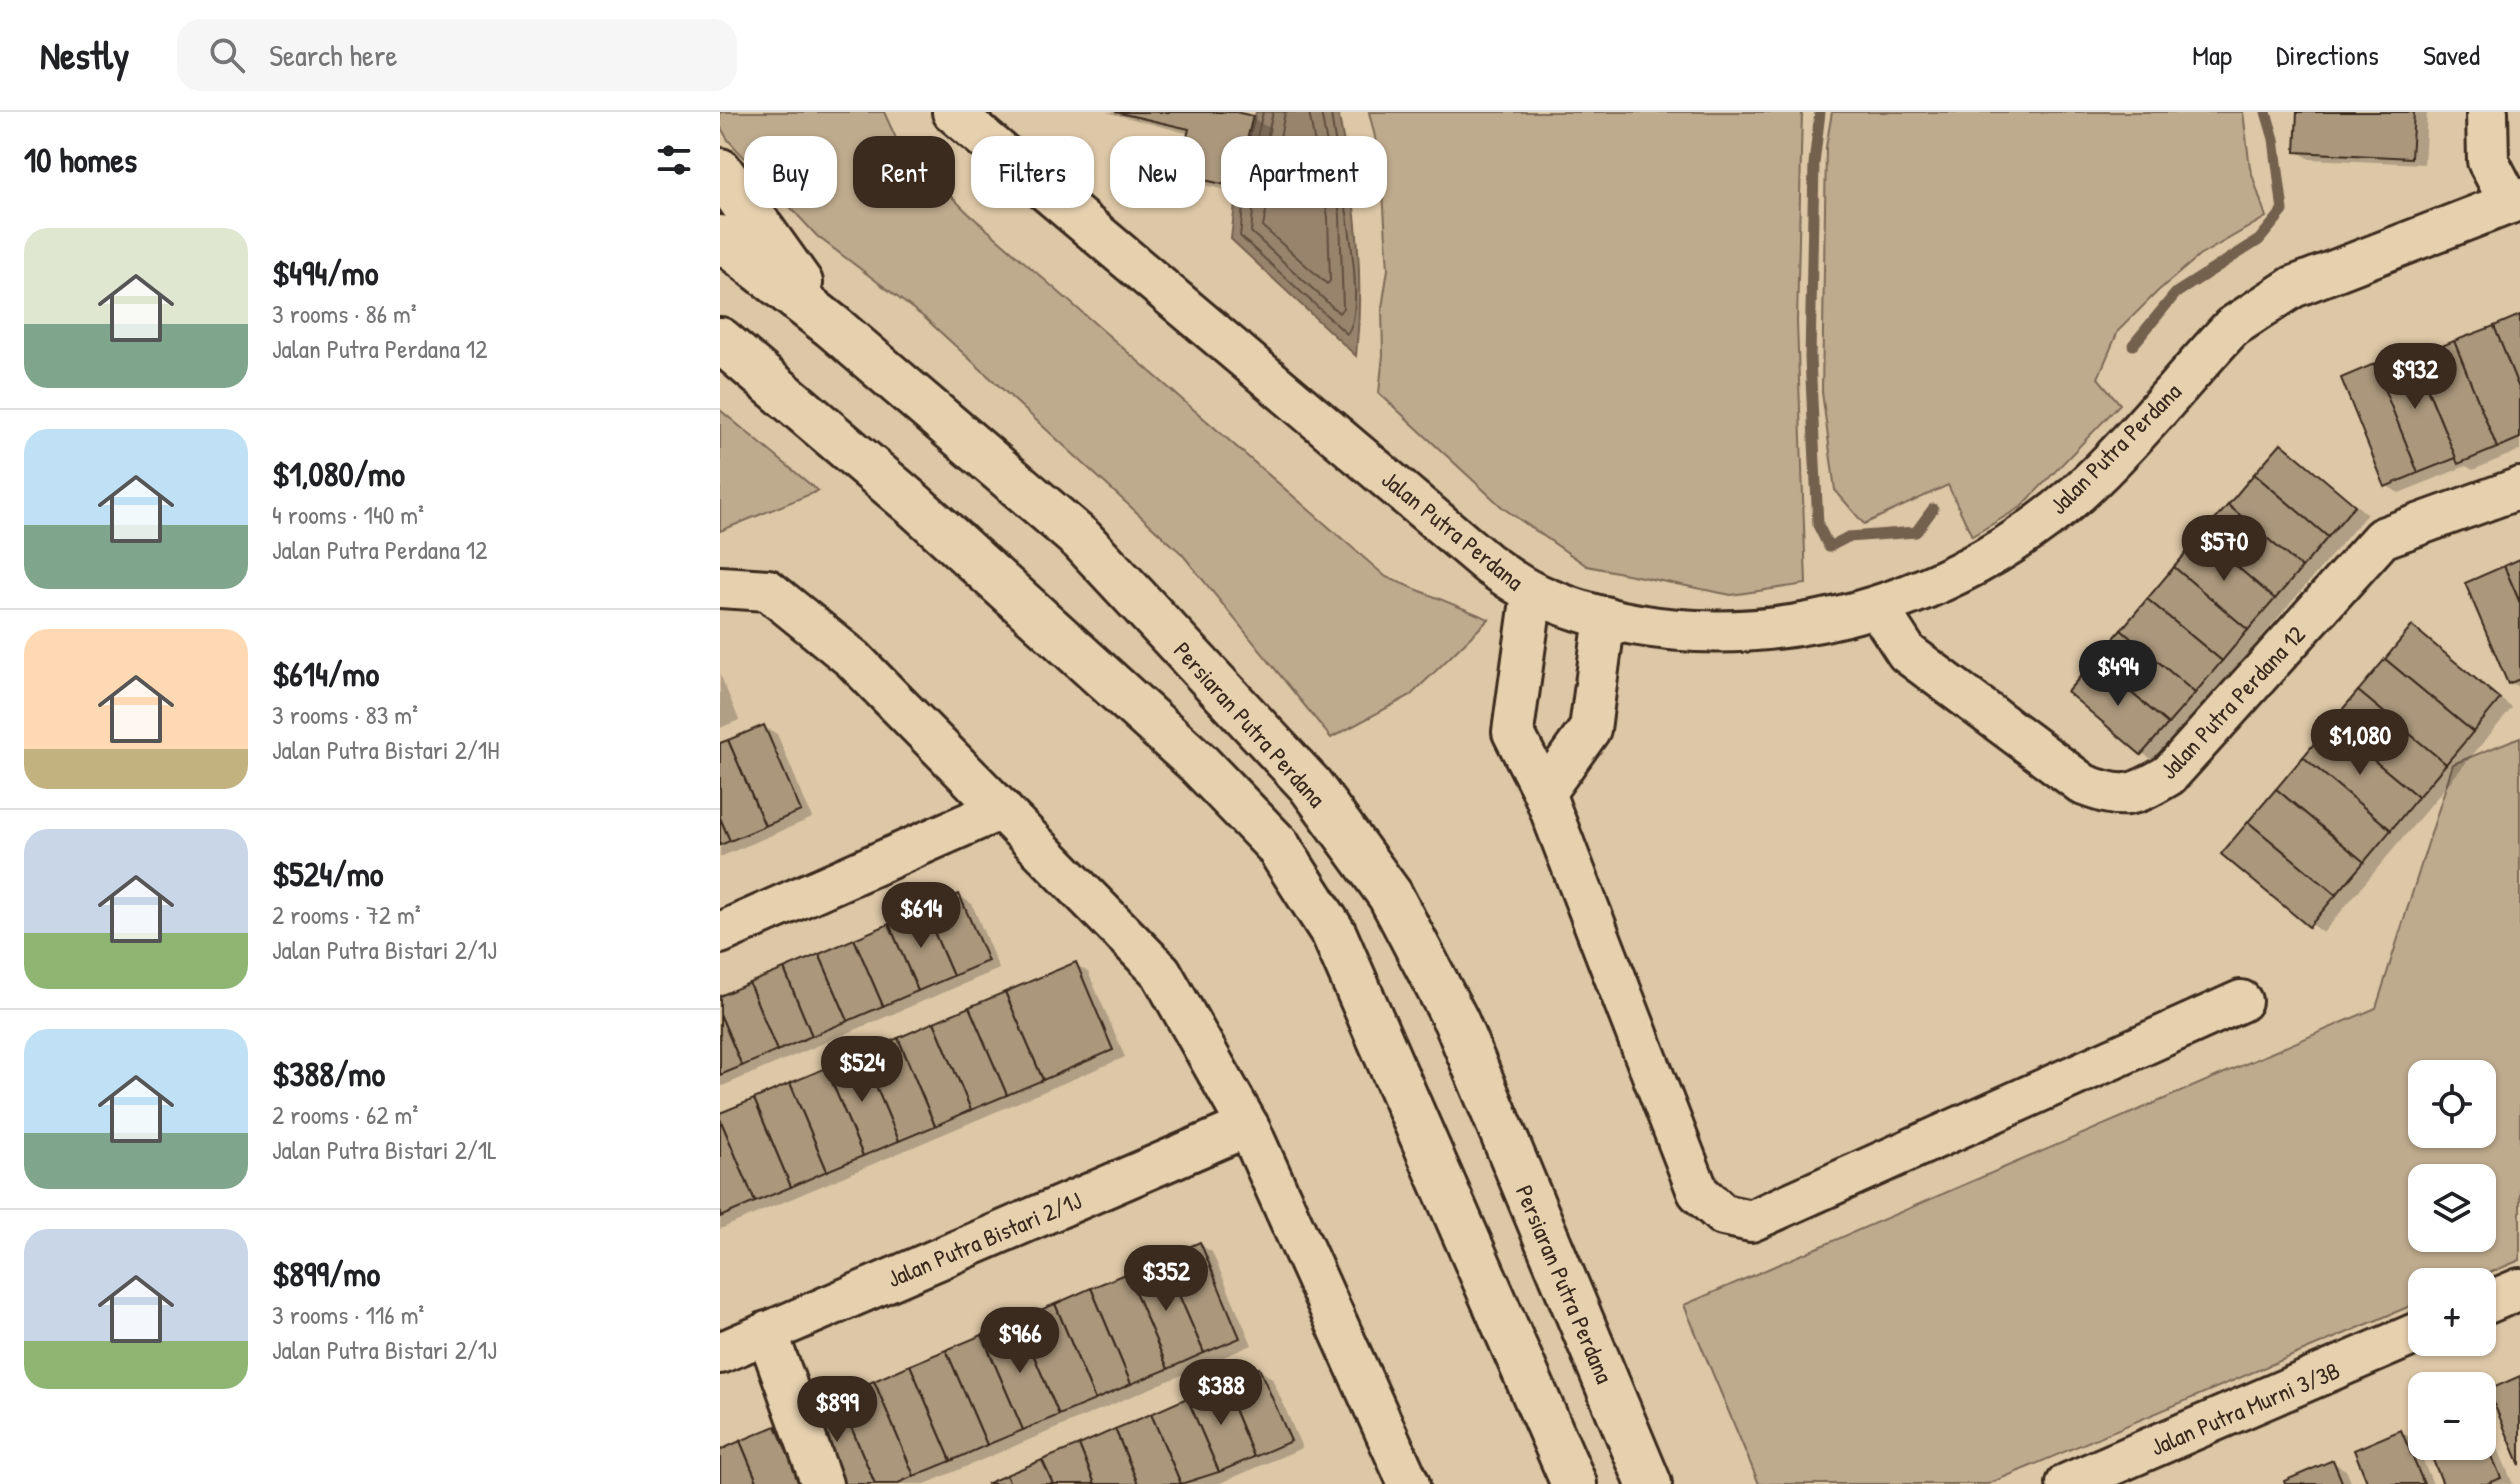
<!DOCTYPE html>
<html lang="en">
<head>
<meta charset="utf-8">
<style>
  :root { --surface:#fff; --page:#f6f6f6; --text:#202124; --muted:#757577; --line:#e0e0e0; --accent:#3b2a1e }
  body { margin:0; font-family:"Patrick Hand",sans-serif; background:var(--page); color:var(--text); height:100vh; display:flex; flex-direction:column; font-size:30px; white-space:nowrap }
  * { box-sizing:border-box; margin:0 }
  p { font-size:26px; color:var(--muted) }
  .icon { flex:none; width:44px; height:44px; fill:none; stroke:currentColor; stroke-width:2; stroke-linecap:round; stroke-linejoin:round }
  .map { position:relative; flex:1; overflow:hidden }
  .panel { display:flex; flex-direction:column; background:var(--surface); width:720px }
  .panel>* { flex:none }
  .hud { position:absolute; left:24px; top:24px; width:760px; height:72px; display:flex; gap:16px }
  .tools { position:absolute; left:1688px; top:948px; display:grid; gap:16px }
  .tools a { display:grid; place-items:center; width:88px; height:88px; border-radius:16px; background:var(--surface); box-shadow:0 2px 6px #0004; font-size:40px }
  .price { position:absolute; translate:-50% -68px; padding:0 18px; border-radius:28px; background:var(--accent); color:#fff; font-size:26px; line-height:52px; filter:drop-shadow(0 2px 4px #0008) }
  .price::after { content:''; position:absolute; left:50%; top:48px; width:24px; height:18px; margin-left:-12px; background:inherit; clip-path:polygon(0 0,100% 0,50% 100%) }
  .price.selected { background:#222; color:#fff }
  ul { padding:0; list-style:none }
  li { display:flex; align-items:center; gap:24px; height:200px; padding:0 24px }
  li+li { border-top:2px solid var(--line) }
  li span { display:grid; place-items:center; flex:none; width:224px; height:160px; border-radius:24px; color:#555 }
  li>.icon { margin-inline-start:auto }
  span .icon { width:96px; height:96px; fill:#fffc; stroke-width:1 }
  li b { font-size:34px }
  h2 { display:flex; justify-content:space-between; align-items:center; height:96px; padding:0 24px; font-size:34px }
  .tag { padding:0 28px; border-radius:24px; background:var(--surface); box-shadow:0 2px 6px #0004; font-size:28px; line-height:72px }
  .tag.selected { background:var(--accent); color:#fff }
  header { display:flex; align-items:center; gap:48px; box-sizing:border-box; height:112px; padding:0 40px; background:var(--surface); border-bottom:2px solid var(--line) }
  header strong { font-size:38px }
  nav { display:flex; gap:44px; margin-inline-start:auto; font-size:28px }
  .search { width:560px; height:72px; background:var(--page); display:flex; align-items:center; gap:20px; box-sizing:border-box; padding:0 28px; border-radius:24px; color:var(--muted); font-size:30px }
  main { display:flex; flex:1; min-height:0 }
  .map>svg:first-child { display:block }
</style>
</head>
<body>
<header>
<strong>Nestly</strong>
<div class="search"><svg class="icon" aria-label="search" viewBox="0 0 24 24"><circle cx="10" cy="10" r="6"/><path d="M15 15l6 6"/></svg>Search here</div>
<nav><a>Map</a><a>Directions</a><a>Saved</a></nav>
</header>
<main>
<section class="panel">
<h2>10 homes<svg class="icon" aria-label="filters" viewBox="0 0 24 24"><path d="M4 7h16M4 17h16"/><circle cx="9" cy="7" r="2"/><circle cx="15" cy="17" r="2"/></svg></h2>
<ul>
<li><span style="background:linear-gradient(#dfe7d0 60%,#7fa58c 0)"><svg class="icon" aria-label="home" viewBox="0 0 24 24"><path d="M3 11l9-7 9 7M6 9v11h12V9"/></svg></span><div><b>$494/mo</b><p>3 rooms · 86 m²</p><p>Jalan Putra Perdana 12</p></div></li>
<li><span style="background:linear-gradient(#bfe0f5 60%,#7fa58c 0)"><svg class="icon" aria-label="home" viewBox="0 0 24 24"><path d="M3 11l9-7 9 7M6 9v11h12V9"/></svg></span><div><b>$1,080/mo</b><p>4 rooms · 140 m²</p><p>Jalan Putra Perdana 12</p></div></li>
<li><span style="background:linear-gradient(#ffd9b3 75%,#c2b280 0)"><svg class="icon" aria-label="home" viewBox="0 0 24 24"><path d="M3 11l9-7 9 7M6 9v11h12V9"/></svg></span><div><b>$614/mo</b><p>3 rooms · 83 m²</p><p>Jalan Putra Bistari 2/1H</p></div></li>
<li><span style="background:linear-gradient(#c9d6e8 65%,#8fb573 0)"><svg class="icon" aria-label="home" viewBox="0 0 24 24"><path d="M3 11l9-7 9 7M6 9v11h12V9"/></svg></span><div><b>$524/mo</b><p>2 rooms · 72 m²</p><p>Jalan Putra Bistari 2/1J</p></div></li>
<li><span style="background:linear-gradient(#bfe0f5 65%,#7fa58c 0)"><svg class="icon" aria-label="home" viewBox="0 0 24 24"><path d="M3 11l9-7 9 7M6 9v11h12V9"/></svg></span><div><b>$388/mo</b><p>2 rooms · 62 m²</p><p>Jalan Putra Bistari 2/1L</p></div></li>
<li><span style="background:linear-gradient(#c9d6e8 70%,#8fb573 0)"><svg class="icon" aria-label="home" viewBox="0 0 24 24"><path d="M3 11l9-7 9 7M6 9v11h12V9"/></svg></span><div><b>$899/mo</b><p>3 rooms · 116 m²</p><p>Jalan Putra Bistari 2/1J</p></div></li>
</ul>
</section>
<div class="map">
<svg width="1800" height="1372" viewBox="0 0 1800 1372">
  <rect width="100%" height="100%" fill="#dcc7a6"/>
  <filter id="ink" filterUnits="userSpaceOnUse"><feTurbulence type="fractalNoise" baseFrequency=".0125" numOctaves="2"/><feDisplacementMap in="SourceGraphic" scale="16" xChannelSelector="R" yChannelSelector="G"/><feConvolveMatrix kernelMatrix="1 2 1 2 8 2 1 2 1" color-interpolation-filters="sRGB"/></filter>
  <g filter="url(#ink)">
    <g fill="#beaa8d" stroke="#7c6a56" stroke-width="2" fill-rule="evenodd">
      <path d="M0,0H164L179,33L248,101L666,465L769,507L691,583L611,626L462,442L205,206L97,124L8,28L0,14Z"/>
      <path d="M649,0H1082L1077,210L1086,472L1011,483L867,454L783,396L659,281L663,243L662,196L668,157L661,50Z"/>
      <path d="M1112,0H1523L1530,56L1546,105L1479,144L1438,179L1398,219L1378,266L1400,292L1301,395L1252,424L1228,373L1144,412L1115,378L1102,280L1106,35Z"/>
      <path d="M0,298L98,379L0,419Z"/>
      <path d="M1800,625V1148L1748,1170H1702V1189L1268,1372H1039L964,1193L1656,896L1733,652ZM1702,962H1762V1022H1702ZM1702,1066H1762V1126H1702Z"/>
    </g>
    <path fill="#98846d" stroke="#73604d" stroke-width="2" d="M536,0H618C635,85 645,156 636,244L511,127L517,75Z"/>
    <g fill="#0003">
      <path d="M386,0H507L532,6L551,17L534,85L480,72L460,61L470,22Z"/>
      <path d="M1579,0H1707L1704,52L1590,47L1577,39Z"/>
      <path d="M1800,205V338L1753,358L1746,354L1679,381L1667,374L1691,239L1701,245Z"/>
      <path d="M1562,333L1647,402L1435,649L1422,641Z"/>
      <path d="M1800,450V576L1790,570Z"/>
      <path d="M1693,517L1792,596L1603,821L1504,742Z"/>
      <path d="M0,562L19,608L0,616Z"/>
      <path d="M44,615L57,622L92,706L0,745V634Z"/>
      <path d="M239,784L252,792L279,857L0,975V886Z"/>
      <path d="M355,852L368,860L405,945L0,1117V1003Z"/>
      <path d="M480,1133L492,1140L532,1233L205,1372H114Z"/>
      <path d="M539,1258L552,1266L582,1336L498,1372H271Z"/>
      <path d="M1762,1300L1793,1372H1725L1709,1334H1762Z"/>
      <path d="M1702,1303V1317L1697,1305Z"/>
      <path d="M56,1316L69,1324L90,1372H0V1340Z"/>
      <path d="M1681,1320L1694,1328L1713,1372H1651Z"/>
      <path d="M1613,1351L1626,1358L1632,1372H1568Z"/>
    </g>
    <g fill="none" stroke-linecap="round" stroke-linejoin="round">
      <g stroke="#604e3e" stroke-width="2">
        <path d="M543,0L525,76L520,124L627,222C651,194 614,40 611,0"/>
        <path d="M553,0L535,78L531,120L619,201L623,196L620,103L601,0"/>
        <path d="M565,0L543,115L607,172L610,169L608,105L589,0"/>
      </g>
      <g stroke="#73604d" stroke-width="11">
        <path d="M1100,0L1094,52L1090,246L1098,413L1109,435L1128,425L1196,420L1213,397"/>
        <path d="M1413,233L1456,181L1539,128L1563,99L1554,27L1546,0"/>
      </g>
    </g>
    <g fill="#aa977c" stroke="#3b2a1e" stroke-width="2">
      <path d="M395,0H516L533,4L515,75L458,62L469,17Z"/>
      <path d="M1577,0H1694L1691,46L1575,40Z"/>
      <path d="M1800,203V279L1774,214Z"/>
      <path d="M1774,214L1800,279V326L1777,336L1734,229Z"/>
      <path d="M1734,229L1777,336L1738,352L1695,245Z"/>
      <path d="M1691,237L1736,346L1698,361L1654,252Z"/>
      <path d="M1654,252L1698,361L1665,375L1621,266Z"/>
      <path d="M1561,331L1635,393L1608,425L1534,362Z"/>
      <path d="M1534,362L1608,425L1582,456L1508,393Z"/>
      <path d="M1508,393L1582,456L1555,487L1481,424Z"/>
      <path d="M1481,424L1555,487L1528,518L1454,455Z"/>
      <path d="M1800,447V491L1784,454Z"/>
      <path d="M1784,454L1800,491V567L1788,572L1745,471Z"/>
      <path d="M1454,455L1528,518L1502,549L1427,487Z"/>
      <path d="M1427,487L1502,549L1475,581L1401,518Z"/>
      <path d="M1692,514L1780,587L1753,620L1665,547Z"/>
      <path d="M1401,518L1475,581L1448,612L1374,549Z"/>
      <path d="M1665,547L1753,620L1726,652L1638,579Z"/>
      <path d="M1374,549L1448,612L1421,643L1347,580Z"/>
      <path d="M1638,579L1726,652L1698,685L1610,612Z"/>
      <path d="M1610,612L1698,685L1671,718L1583,645Z"/>
      <path d="M44,613L81,699L45,714L8,628Z"/>
      <path d="M8,628L45,714L10,729L0,706V631Z"/>
      <path d="M1583,645L1671,718L1644,750L1556,677Z"/>
      <path d="M1556,677L1644,750L1616,783L1528,710Z"/>
      <path d="M0,706L10,729L0,733Z"/>
      <path d="M1528,710L1616,783L1589,815L1501,742Z"/>
      <path d="M239,782L268,849L233,864L204,797Z"/>
      <path d="M204,797L233,864L198,879L169,812Z"/>
      <path d="M169,812L198,879L163,894L134,827Z"/>
      <path d="M134,827L163,894L128,909L99,842Z"/>
      <path d="M99,842L128,909L92,924L64,857Z"/>
      <path d="M356,850L393,938L323,968L285,880Z"/>
      <path d="M64,857L92,924L57,939L29,871Z"/>
      <path d="M29,871L57,939L22,954L0,902V884Z"/>
      <path d="M285,880L323,968L287,983L249,895Z"/>
      <path d="M249,895L287,983L251,998L214,910Z"/>
      <path d="M0,902L22,954L0,963Z"/>
      <path d="M214,910L251,998L215,1014L178,926Z"/>
      <path d="M178,926L215,1014L179,1029L142,941Z"/>
      <path d="M142,941L179,1029L143,1044L106,956Z"/>
      <path d="M106,956L143,1044L107,1059L70,971Z"/>
      <path d="M70,971L107,1059L71,1075L34,987Z"/>
      <path d="M34,987L71,1075L35,1090L0,1007V1001Z"/>
      <path d="M0,1007L35,1090L0,1105Z"/>
      <path d="M480,1130L520,1226L484,1241L443,1146Z"/>
      <path d="M443,1146L484,1241L448,1257L407,1161Z"/>
      <path d="M407,1161L448,1257L411,1272L371,1176Z"/>
      <path d="M371,1176L411,1272L375,1288L335,1192Z"/>
      <path d="M335,1192L375,1288L339,1303L298,1207Z"/>
      <path d="M298,1207L339,1303L303,1318L262,1223Z"/>
      <path d="M262,1223L303,1318L267,1333L226,1238Z"/>
      <path d="M226,1238L267,1333L231,1349L190,1253Z"/>
      <path d="M190,1253L231,1349L194,1364L154,1269Z"/>
      <path d="M539,1256L571,1329L534,1345L503,1271Z"/>
      <path d="M1800,1264V1353L1768,1278Z"/>
      <path d="M154,1269L194,1364L176,1372H155L118,1284Z"/>
      <path d="M503,1271L534,1345L499,1360L467,1286Z"/>
      <path d="M118,1284L155,1372H112L81,1299Z"/>
      <path d="M467,1286L499,1360L461,1372L431,1302Z"/>
      <path d="M431,1302L461,1372H418L395,1317Z"/>
      <path d="M56,1314L81,1372H38L20,1329Z"/>
      <path d="M395,1317L418,1372H375L359,1333Z"/>
      <path d="M1681,1318L1704,1372H1648L1634,1338Z"/>
      <path d="M1762,1320L1781,1366L1767,1372H1723L1707,1334H1762Z"/>
      <path d="M20,1329L38,1372H0V1338Z"/>
      <path d="M359,1333L375,1372H333L322,1348Z"/>
      <path d="M322,1348L333,1372H290L286,1363Z"/>
      <path d="M1613,1348L1623,1372H1565L1564,1369Z"/>
      <path d="M286,1363L290,1372H266Z"/>
    </g>
    <g fill="none" stroke-linecap="round" stroke-linejoin="round">
      <g stroke="#3b2a1e" stroke-width="46">
        <g id="minor">
          <path d="M233,0L768,452C783,462 798,474 814,481C994,563 1216,507 1359,380C1411,333 1463,267 1512,215L1573,175L1800,87"/>
          <path d="M1767,0L1768,49L1790,91"/>
          <path d="M0,475L48,478L133,547L441,860L528,1014L689,1372"/>
          <path d="M812,481L793,620L824,681L978,1080L1003,1103L1031,1109L1521,889"/>
          <path d="M1157,495L1187,541L1364,673C1404,688 1412,685 1449,663L1662,426L1800,376"/>
          <path d="M824,681L870,617L885,505"/>
          <path d="M0,821L281,697"/>
          <path d="M1762,1193L1800,1177"/>
          <path d="M47,1220L102,1372"/>
          <path d="M0,1241L528,1014"/>
          <path d="M1347,1372L1702,1219"/>
        </g>
      </g>
      <g stroke="#3b2a1e" stroke-width="50">
        <g id="major">
          <path d="M0,59L80,171"/>
          <path d="M0,126L112,214L362,428L590,673L670,783L736,909L929,1372"/>
          <path d="M0,228L194,393L478,651L557,733L614,822L854,1372"/>
        </g>
      </g>
      <use href="#minor" stroke="#e6d1af" stroke-width="40"/>
      <use href="#major" stroke="#e6d1af" stroke-width="44"/>
    </g>
  </g>
  <g text-anchor="middle" dominant-baseline="central" stroke-width="6" stroke-linejoin="round" paint-order="stroke">
    <g font-size="24" fill="#3b2a1e" stroke="#e6d1af">
      <text transform="translate(1395 336) rotate(-45)">Jalan Putra Perdana</text>
      <text transform="translate(733 418) rotate(39)">Jalan Putra Perdana</text>
      <text transform="translate(1512 590) rotate(-47)">Jalan Putra Perdana 12</text>
      <text transform="translate(530 612) rotate(48)">Persiaran Putra Perdana</text>
      <text transform="translate(264 1127) rotate(-23)">Jalan Putra Bistari 2/1J</text>
      <text transform="translate(845 1172) rotate(67)">Persiaran Putra Perdana</text>
      <text transform="translate(1525 1296) rotate(-23)">Jalan Putra Murni 3/3B</text>
    </g>
  </g>
</svg>
<div class="tools">
<a><svg class="icon" aria-label="locate" viewBox="0 0 24 24"><circle cx="12" cy="12" r="6"/><path d="M12 2v4M12 18v4M2 12h4M18 12h4"/></svg></a>
<a><svg class="icon" aria-label="layers" viewBox="0 0 24 24"><path d="M12 4l9 5-9 5-9-5zM3 14l9 5 9-5"/></svg></a>
<a>+</a>
<a>−</a>
</div>
<b class="price" style="left:1695px;top:299px">$932</b>
<b class="price" style="left:1504px;top:471px">$570</b>
<b class="price selected" style="left:1398px;top:596px">$494</b>
<b class="price" style="left:1640px;top:665px">$1,080</b>
<b class="price" style="left:201px;top:838px">$614</b>
<b class="price" style="left:142px;top:992px">$524</b>
<b class="price" style="left:446px;top:1201px">$352</b>
<b class="price" style="left:300px;top:1263px">$966</b>
<b class="price" style="left:501px;top:1315px">$388</b>
<b class="price" style="left:117px;top:1332px">$899</b>
<div class="hud">
<a class="tag">Buy</a>
<a class="tag selected">Rent</a>
<a class="tag">Filters</a>
<a class="tag">New</a>
<a class="tag">Apartment</a>
</div>
</div>
</main>
</body>
</html>
